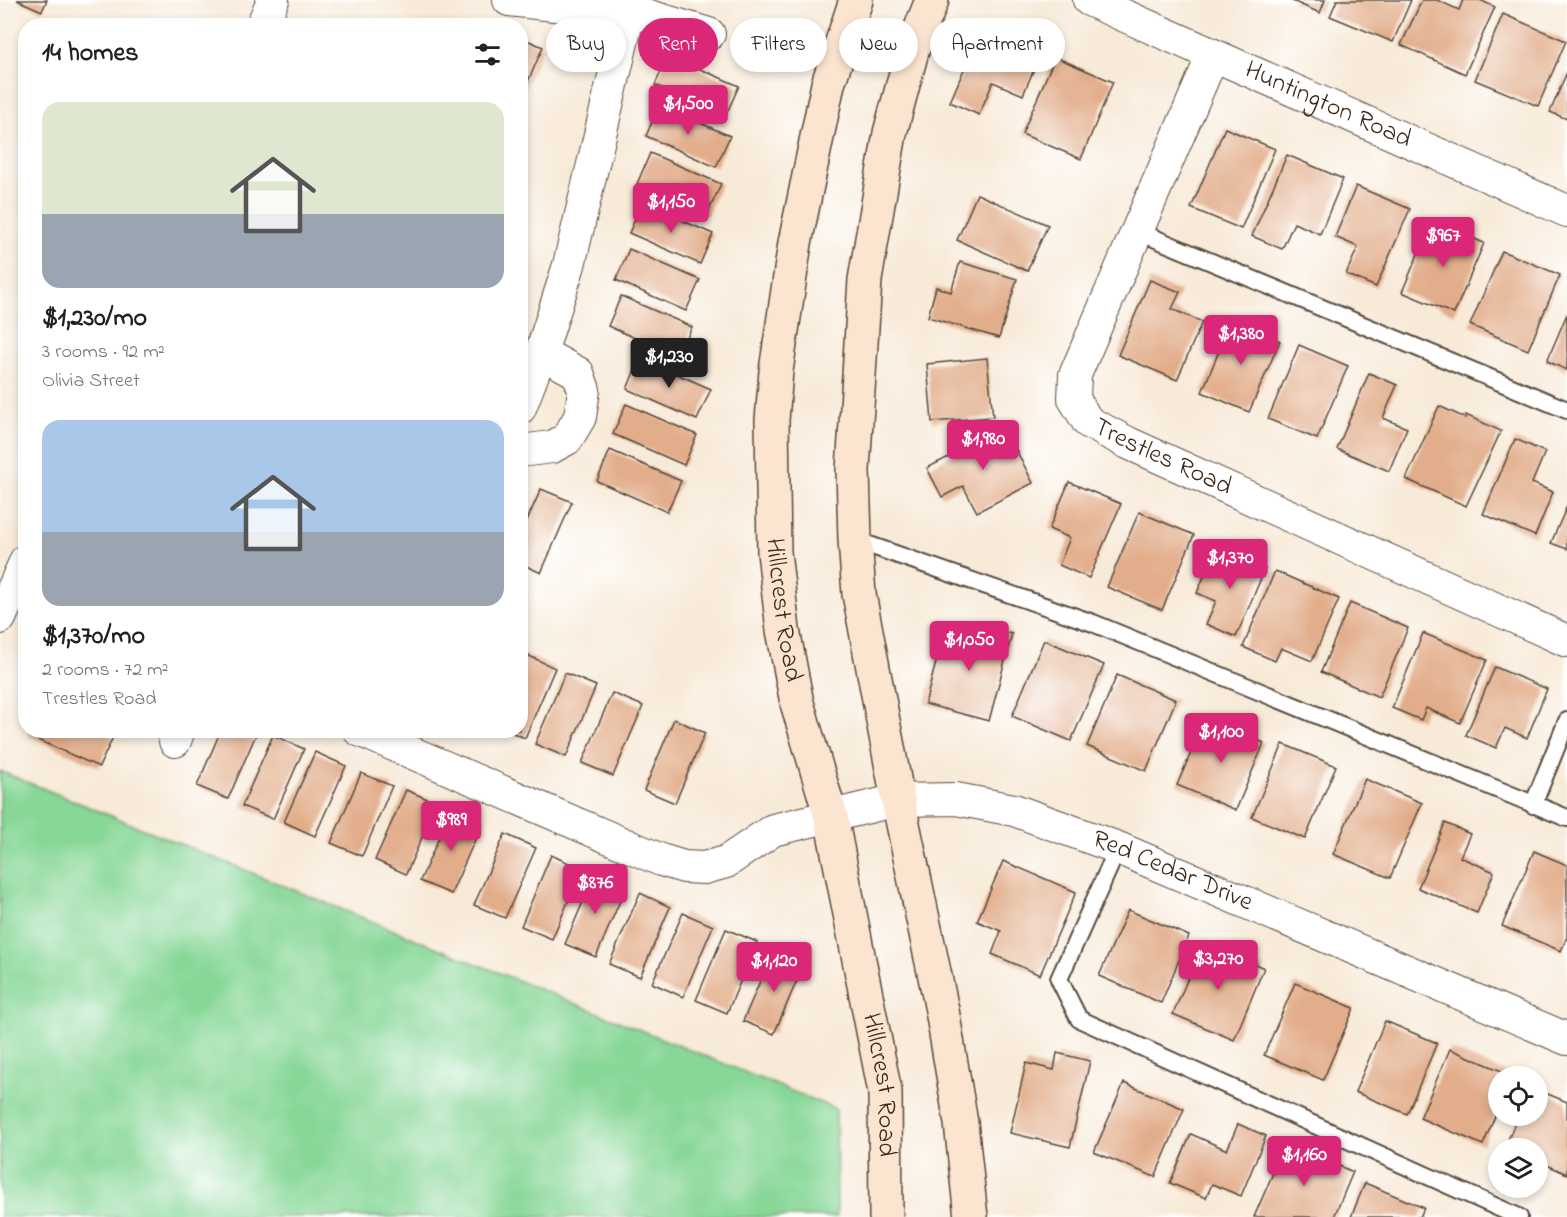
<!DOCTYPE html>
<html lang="en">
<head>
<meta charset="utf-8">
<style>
  :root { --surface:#fff; --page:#f2f2f2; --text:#202124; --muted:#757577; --accent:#db2777 }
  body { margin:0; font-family:"Indie Flower",sans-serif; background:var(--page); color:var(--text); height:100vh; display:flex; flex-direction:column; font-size:22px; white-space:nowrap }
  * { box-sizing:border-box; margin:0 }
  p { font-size:20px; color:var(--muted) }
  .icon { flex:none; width:33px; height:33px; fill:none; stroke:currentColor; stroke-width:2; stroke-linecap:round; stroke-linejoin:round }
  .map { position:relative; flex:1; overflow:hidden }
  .details { position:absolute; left:18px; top:18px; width:510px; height:720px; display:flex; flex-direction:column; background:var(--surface); border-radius:24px; box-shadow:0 3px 9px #0003 }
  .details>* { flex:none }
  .top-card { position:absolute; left:546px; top:18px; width:570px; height:54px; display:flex; gap:12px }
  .fabs { position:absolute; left:1488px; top:1066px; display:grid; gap:12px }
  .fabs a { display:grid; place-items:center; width:60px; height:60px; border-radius:50%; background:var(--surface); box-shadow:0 3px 9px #0003; font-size:30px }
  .price { position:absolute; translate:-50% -51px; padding:0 14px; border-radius:6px; background:var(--accent); color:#fff; font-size:20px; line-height:39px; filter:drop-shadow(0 2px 3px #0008) }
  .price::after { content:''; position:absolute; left:50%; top:36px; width:18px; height:14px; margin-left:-9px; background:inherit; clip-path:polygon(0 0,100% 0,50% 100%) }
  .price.active { background:#222; color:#fff }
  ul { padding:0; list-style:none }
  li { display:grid; align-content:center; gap:12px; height:318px; padding:0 24px }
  li span { display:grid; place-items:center; height:186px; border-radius:18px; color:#555 }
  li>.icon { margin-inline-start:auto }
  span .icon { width:108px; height:108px; fill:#fffc; stroke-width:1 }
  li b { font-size:26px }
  h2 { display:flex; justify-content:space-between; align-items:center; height:72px; padding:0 24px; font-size:26px }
  .chip { padding:0 21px; border-radius:27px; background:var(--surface); box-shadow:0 3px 9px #0003; font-size:21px; line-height:54px }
  .chip.active { background:var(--accent); color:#fff }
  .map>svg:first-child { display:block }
</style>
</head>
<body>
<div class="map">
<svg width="1567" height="1217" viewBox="0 0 1567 1217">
  <rect width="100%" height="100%" fill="#fff"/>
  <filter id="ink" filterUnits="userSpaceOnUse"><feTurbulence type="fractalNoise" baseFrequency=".0167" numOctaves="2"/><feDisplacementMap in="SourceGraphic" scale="12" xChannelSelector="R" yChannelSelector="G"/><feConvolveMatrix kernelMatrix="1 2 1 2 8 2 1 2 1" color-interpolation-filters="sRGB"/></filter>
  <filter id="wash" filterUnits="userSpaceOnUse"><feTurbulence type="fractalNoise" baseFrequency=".008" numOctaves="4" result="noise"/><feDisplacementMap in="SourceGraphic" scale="24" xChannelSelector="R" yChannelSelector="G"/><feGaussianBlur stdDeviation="1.35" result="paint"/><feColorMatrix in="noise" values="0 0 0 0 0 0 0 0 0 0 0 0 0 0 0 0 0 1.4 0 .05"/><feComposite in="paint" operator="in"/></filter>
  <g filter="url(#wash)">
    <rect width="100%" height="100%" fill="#f8ead8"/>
    <path fill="#87d797" stroke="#61805a" stroke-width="1.5" d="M0,771L836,1109L837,1217H0Z"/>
    <g id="blocks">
      <g fill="#e2ad8a">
        <path d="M17,0H47L42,11Z"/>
        <path d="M1290,0H1325L1320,13Z"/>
        <path d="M1337,0H1411L1393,42L1330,16Z"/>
        <path d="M1422,0H1437L1459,10L1463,0H1480L1495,7L1465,74L1401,45Z"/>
        <path d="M1503,14L1566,41L1538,106L1475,80Z"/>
        <path d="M983,25L1042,50L1023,95L993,82L979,115L950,102Z"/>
        <path d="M520,37L543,47L520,100Z"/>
        <path d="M668,55L739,86L725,117L655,85Z"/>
        <path d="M1055,57L1113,82L1081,159L1022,134Z"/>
        <path d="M1567,72V119L1550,112Z"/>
        <path d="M659,105L730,136L716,167L646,136Z"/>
        <path d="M1225,128L1275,149L1241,229L1191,208Z"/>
        <path d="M650,153L721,184L707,215L637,184Z"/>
        <path d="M1287,155L1343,179L1320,234L1294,223L1282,249L1252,236Z"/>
        <path d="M1356,186L1410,209L1376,287L1346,274L1358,247L1335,237Z"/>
        <path d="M977,194L1048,225L1027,271L957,240Z"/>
        <path d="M642,203L713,234L700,264L629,233Z"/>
        <path d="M1432,221L1484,243L1454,314L1402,292Z"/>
        <path d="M629,249L700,280L686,311L616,280Z"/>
        <path d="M1502,251L1560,275L1528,350L1470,325Z"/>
        <path d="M960,262L1017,279L999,338L928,317L936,287L951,292Z"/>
        <path d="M1150,280L1180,292L1172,309L1202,322L1177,380L1118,355Z"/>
        <path d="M621,296L692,327L678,357L608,326Z"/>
        <path d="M1567,314V370L1547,361Z"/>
        <path d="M1232,320L1280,341L1249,412L1202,392Z"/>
        <path d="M1299,345L1348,366L1317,439L1268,419Z"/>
        <path d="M640,358L711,389L697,420L627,389Z"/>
        <path d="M987,358L993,417L932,422L927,364Z"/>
        <path d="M1369,373L1397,385L1383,418L1407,428L1389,471L1337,449Z"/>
        <path d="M626,404L697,435L684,465L613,434Z"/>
        <path d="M1439,406L1465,418L1466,415L1501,431L1466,506L1406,479Z"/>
        <path d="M1005,428L1033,483L977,512L963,486L942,497L927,468Z"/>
        <path d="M1515,439L1545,452L1532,483L1553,492L1535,536L1483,514Z"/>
        <path d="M610,450L681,481L667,512L597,481Z"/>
        <path d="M1069,482L1121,504L1089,578L1059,565L1070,538L1049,529Z"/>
        <path d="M541,489L572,502L541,573L520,563V536Z"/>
        <path d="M1567,506V549L1551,543Z"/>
        <path d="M1139,512L1194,535L1162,610L1107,587Z"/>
        <path d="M1216,548L1265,569L1236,637L1206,624L1216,601L1197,593Z"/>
        <path d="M1275,571L1339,599L1312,661L1281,648L1275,661L1243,647Z"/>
        <path d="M1350,603L1408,628L1379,697L1321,672Z"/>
        <path d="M974,624L1012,634L989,721L925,704L944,632L970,639Z"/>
        <path d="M1423,633L1487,660L1460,723L1426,708L1421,720L1392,708Z"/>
        <path d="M1044,640L1104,665L1071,741L1012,716Z"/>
        <path d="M525,654L555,668L525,738L508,731L520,730V664Z"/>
        <path d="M1495,667L1547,689L1527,738L1505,728L1496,748L1466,735Z"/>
        <path d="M565,673L596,686L566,757L535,744Z"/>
        <path d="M1117,675L1176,700L1146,771L1087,746Z"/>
        <path d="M612,693L643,706L613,776L582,763Z"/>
        <path d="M1206,718L1264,743L1236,810L1177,785Z"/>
        <path d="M674,719L705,733L675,803L644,790Z"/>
        <path d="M31,730H98L113,737L99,767L29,736Z"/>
        <path d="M221,730H258L228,799L197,786Z"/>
        <path d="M273,735L304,749L273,819L242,806Z"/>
        <path d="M1283,744L1336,766L1305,839L1252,817Z"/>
        <path d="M315,752L346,766L315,836L284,822Z"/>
        <path d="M361,773L392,786L362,856L331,843Z"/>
        <path d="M1365,779L1422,803L1390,878L1333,854Z"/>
        <path d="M406,790L437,803L406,874L375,860Z"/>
        <path d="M451,810L482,824L451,894L420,881Z"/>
        <path d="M1445,823L1470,834L1460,857L1494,872L1477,913L1418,888Z"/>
        <path d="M505,834L536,848L505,918L474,905Z"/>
        <path d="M1534,851L1567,865V937L1561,951L1502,926Z"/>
        <path d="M551,855L582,869L552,939L521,926Z"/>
        <path d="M1003,861L1076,892L1040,975L992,954L1001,931L977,921Z"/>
        <path d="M595,874L626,887L596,957L565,944Z"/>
        <path d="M640,893L670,907L640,977L609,964Z"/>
        <path d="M1128,910L1189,936L1161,1003L1099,976Z"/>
        <path d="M683,913L713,926L683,997L652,983Z"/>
        <path d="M726,929L757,942L727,1013L696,1000Z"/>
        <path d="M1203,942L1264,968L1234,1040L1173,1014Z"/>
        <path d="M773,951L804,964L774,1034L743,1021Z"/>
        <path d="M1295,983L1354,1008L1323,1080L1264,1055Z"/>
        <path d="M1385,1021L1437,1043L1407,1114L1355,1092Z"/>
        <path d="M1450,1049L1516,1077H1498V1109L1483,1145L1420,1118Z"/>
        <path d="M1057,1053L1090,1061L1070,1147L1010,1133L1026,1063L1054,1070Z"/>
        <path d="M1124,1083L1184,1109L1155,1177L1094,1152Z"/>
        <path d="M1538,1090L1567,1102V1174L1538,1161V1149L1505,1147L1518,1116H1538Z"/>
        <path d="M1238,1124L1266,1136L1241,1196L1212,1184L1206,1198L1170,1183L1191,1134L1227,1150Z"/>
        <path d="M1286,1143L1353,1172L1334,1217H1254Z"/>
        <path d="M1365,1183L1424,1208L1420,1217H1351Z"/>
      </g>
    </g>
  </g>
  <g filter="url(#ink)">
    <use href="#blocks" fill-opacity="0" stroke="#57473a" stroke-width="1.5"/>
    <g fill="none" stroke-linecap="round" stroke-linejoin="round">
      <g stroke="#57473a" stroke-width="20">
        <g id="service">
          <path d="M1137,231L1567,410"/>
          <path d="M855,540L1093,623L1567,818"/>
          <path d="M1533,805L1567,721"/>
          <path d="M1118,848L1059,979L1079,1019L1519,1217"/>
        </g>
      </g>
      <g stroke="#57473a" stroke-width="34">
        <g id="minor">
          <path d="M509,0L646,15L709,34"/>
          <path id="s1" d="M1089,0L1567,211"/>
          <path d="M262,26L273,0"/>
          <path id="s2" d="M1213,55L1075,375L1074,399L1088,422L1128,443L1567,641"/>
          <path d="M520,408L541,353L569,265L629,13"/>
          <path d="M520,451L552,447L567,439L580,417L584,390L578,373L541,353"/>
          <path d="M0,618L26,560"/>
          <path id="s3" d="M359,730L661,860L684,867L704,868L726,862L773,830L898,800L956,799L1014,810L1118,848L1567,1039"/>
          <path d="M175,741L179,730"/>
        </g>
      </g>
      <g stroke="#57473a" stroke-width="36">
        <g id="secondary">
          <path id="s4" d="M856,0L828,84L795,243L776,371L772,420L774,552L783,630L797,703L831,817L885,1092L886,1217"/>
          <path d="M932,0L912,51L890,133L865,280L853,470L855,540L859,594L898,800L942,1010L961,1123L971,1217"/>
        </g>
      </g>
      <use href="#service" stroke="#fff" stroke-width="16"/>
      <use href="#minor" stroke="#fff" stroke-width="32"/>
      <use href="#secondary" stroke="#fce5d0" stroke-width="33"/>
    </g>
  </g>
  <g text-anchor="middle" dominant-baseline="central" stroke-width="5" stroke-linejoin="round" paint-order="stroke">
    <g font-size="26" fill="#3b2a1e" stroke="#fff">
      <text stroke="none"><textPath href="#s1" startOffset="261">Huntington Road</textPath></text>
      <text stroke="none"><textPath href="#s2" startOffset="482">Trestles Road</textPath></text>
      <text stroke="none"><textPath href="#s4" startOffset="620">Hillcrest Road</textPath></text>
      <text stroke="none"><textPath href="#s3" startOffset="868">Red Cedar Drive</textPath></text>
      <text stroke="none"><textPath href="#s4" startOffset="1106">Hillcrest Road</textPath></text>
    </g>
  </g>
</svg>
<div class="fabs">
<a><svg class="icon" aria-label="locate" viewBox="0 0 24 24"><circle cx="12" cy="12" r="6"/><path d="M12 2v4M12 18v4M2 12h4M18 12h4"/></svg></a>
<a><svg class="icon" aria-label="layers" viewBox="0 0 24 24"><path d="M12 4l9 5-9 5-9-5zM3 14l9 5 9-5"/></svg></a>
</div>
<b class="price" style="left:688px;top:136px">$1,500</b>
<b class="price" style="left:671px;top:234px">$1,150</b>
<b class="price" style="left:1443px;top:268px">$967</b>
<b class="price" style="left:1241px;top:366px">$1,380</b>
<b class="price active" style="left:669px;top:389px">$1,230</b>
<b class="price" style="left:983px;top:471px">$1,980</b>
<b class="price" style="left:1230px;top:590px">$1,370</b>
<b class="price" style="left:969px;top:672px">$1,050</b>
<b class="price" style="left:1221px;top:764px">$1,100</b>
<b class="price" style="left:451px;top:852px">$989</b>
<b class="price" style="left:595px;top:915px">$876</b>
<b class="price" style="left:1218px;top:991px">$3,270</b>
<b class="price" style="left:774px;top:993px">$1,120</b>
<b class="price" style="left:1304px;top:1187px">$1,160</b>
<div class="top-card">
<a class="chip">Buy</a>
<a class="chip active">Rent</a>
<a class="chip">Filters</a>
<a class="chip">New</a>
<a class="chip">Apartment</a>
</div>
<section class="details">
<h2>14 homes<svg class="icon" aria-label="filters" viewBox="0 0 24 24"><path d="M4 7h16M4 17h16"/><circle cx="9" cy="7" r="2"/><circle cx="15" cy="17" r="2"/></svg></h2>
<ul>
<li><span style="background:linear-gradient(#dfe7d0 60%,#9aa5b1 0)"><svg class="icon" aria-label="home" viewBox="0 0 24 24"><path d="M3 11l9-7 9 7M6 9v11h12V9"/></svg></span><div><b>$1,230/mo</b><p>3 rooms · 92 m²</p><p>Olivia Street</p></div></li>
<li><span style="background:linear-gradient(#a9c7e8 60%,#9aa5b1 0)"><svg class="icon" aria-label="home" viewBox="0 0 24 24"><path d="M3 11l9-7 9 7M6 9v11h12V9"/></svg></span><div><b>$1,370/mo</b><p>2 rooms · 72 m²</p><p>Trestles Road</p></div></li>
</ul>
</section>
</div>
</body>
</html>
